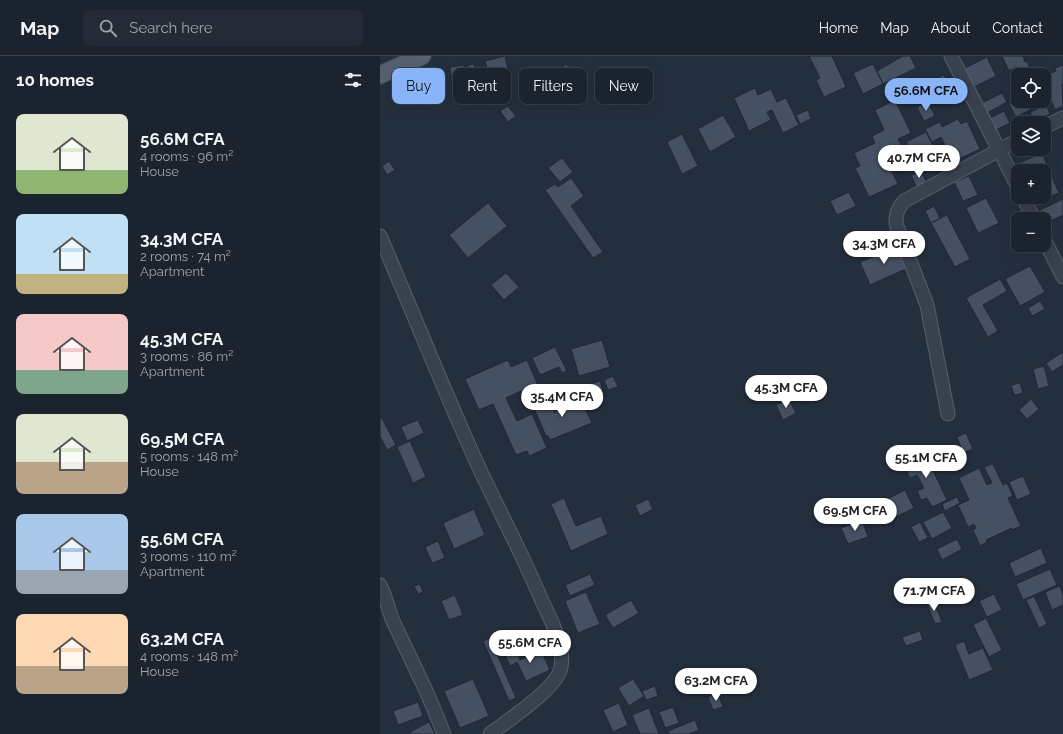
<!DOCTYPE html>
<html lang="en">
<head>
<meta charset="utf-8">
<style>
  :root { --surface:#1b232e; --page:#242b36; --text:#f1f3f6; --muted:#a0a4aa; --line:#39404a; --accent:#8ab4f8 }
  body { margin:0; font-family:Raleway,sans-serif; background:var(--page); color:var(--text); height:100vh; display:flex; flex-direction:column; font-size:15px; white-space:nowrap }
  * { box-sizing:border-box; margin:0 }
  p { font-size:13px; color:var(--muted) }
  .icon { flex:none; width:22px; height:22px; fill:none; stroke:currentColor; stroke-width:2; stroke-linecap:round; stroke-linejoin:round }
  .map { position:relative; flex:1; overflow:hidden }
  .side { display:flex; flex-direction:column; background:var(--surface); width:380px }
  .side>* { flex:none }
  .hud { position:absolute; left:12px; top:12px; width:380px; height:36px; display:flex; gap:8px }
  .fabs { position:absolute; left:631px; top:12px; display:grid; gap:8px }
  .fabs a { display:grid; place-items:center; width:40px; height:40px; border-radius:8px; background:var(--surface); box-shadow:0 4px 16px #0002,0 0 0 1px var(--line); font-size:20px }
  .price { position:absolute; translate:-50% -34px; padding:0 9px; border-radius:14px; background:#fff; color:#222; font-size:13px; line-height:26px; filter:drop-shadow(0 1px 2px #0008) }
  .price::after { content:''; position:absolute; left:50%; top:24px; width:12px; height:9px; margin-left:-6px; background:inherit; clip-path:polygon(0 0,100% 0,50% 100%) }
  .price.active { background:var(--accent); color:#111 }
  ul { padding:0; list-style:none }
  li { display:flex; align-items:center; gap:12px; height:100px; padding:0 16px }
  li span { display:grid; place-items:center; flex:none; width:112px; height:80px; border-radius:8px; color:#555 }
  li>.icon { margin-inline-start:auto }
  span .icon { width:48px; height:48px; fill:#fffc; stroke-width:1 }
  li b { font-size:17px }
  h2 { display:flex; justify-content:space-between; align-items:center; height:48px; padding:0 16px; font-size:17px }
  .tag { padding:0 14px; border-radius:8px; background:var(--surface); box-shadow:0 4px 16px #0002,0 0 0 1px var(--line); font-size:14px; line-height:36px }
  .tag.active { background:var(--accent); color:#111 }
  header { display:flex; align-items:center; gap:24px; box-sizing:border-box; height:56px; padding:0 20px; background:var(--surface); border-bottom:1px solid var(--line) }
  header strong { font-size:19px }
  nav { display:flex; gap:22px; margin-inline-start:auto; font-size:14px }
  .search { width:280px; height:36px; background:var(--page); display:flex; align-items:center; gap:10px; box-sizing:border-box; padding:0 14px; border-radius:8px; color:var(--muted); font-size:15px }
  main { display:flex; flex:1; min-height:0 }
  .map>svg:first-child { display:block }
</style>
</head>
<body>
<header>
<strong>Map</strong>
<div class="search"><svg class="icon" aria-label="search" viewBox="0 0 24 24"><circle cx="10" cy="10" r="6"/><path d="M15 15l6 6"/></svg>Search here</div>
<nav><a>Home</a><a>Map</a><a>About</a><a>Contact</a></nav>
</header>
<main>
<section class="side">
<h2>10 homes<svg class="icon" aria-label="filters" viewBox="0 0 24 24"><path d="M4 7h16M4 17h16"/><circle cx="9" cy="7" r="2"/><circle cx="15" cy="17" r="2"/></svg></h2>
<ul>
<li><span style="background:linear-gradient(#dfe7d0 70%,#8fb573 0)"><svg class="icon" aria-label="home" viewBox="0 0 24 24"><path d="M3 11l9-7 9 7M6 9v11h12V9"/></svg></span><div><b>56.6M CFA</b><p>4 rooms · 96 m²</p><p>House</p></div></li>
<li><span style="background:linear-gradient(#bfe0f5 75%,#c2b280 0)"><svg class="icon" aria-label="home" viewBox="0 0 24 24"><path d="M3 11l9-7 9 7M6 9v11h12V9"/></svg></span><div><b>34.3M CFA</b><p>2 rooms · 74 m²</p><p>Apartment</p></div></li>
<li><span style="background:linear-gradient(#f6c9c9 70%,#7fa58c 0)"><svg class="icon" aria-label="home" viewBox="0 0 24 24"><path d="M3 11l9-7 9 7M6 9v11h12V9"/></svg></span><div><b>45.3M CFA</b><p>3 rooms · 86 m²</p><p>Apartment</p></div></li>
<li><span style="background:linear-gradient(#dfe7d0 60%,#b9a48a 0)"><svg class="icon" aria-label="home" viewBox="0 0 24 24"><path d="M3 11l9-7 9 7M6 9v11h12V9"/></svg></span><div><b>69.5M CFA</b><p>5 rooms · 148 m²</p><p>House</p></div></li>
<li><span style="background:linear-gradient(#a9c7e8 70%,#9aa5b1 0)"><svg class="icon" aria-label="home" viewBox="0 0 24 24"><path d="M3 11l9-7 9 7M6 9v11h12V9"/></svg></span><div><b>55.6M CFA</b><p>3 rooms · 110 m²</p><p>Apartment</p></div></li>
<li><span style="background:linear-gradient(#ffd9b3 65%,#b9a48a 0)"><svg class="icon" aria-label="home" viewBox="0 0 24 24"><path d="M3 11l9-7 9 7M6 9v11h12V9"/></svg></span><div><b>63.2M CFA</b><p>4 rooms · 148 m²</p><p>House</p></div></li>
</ul>
</section>
<div class="map">
<svg width="683" height="678" viewBox="0 0 683 678">
  <rect width="100%" height="100%" fill="#242f3e"/>
  <g fill="#455162" stroke="#1f2835">
    <path d="M125,0L129,17L110,22L105,5Z"/>
    <path d="M429,0H452L466,31L444,41L436,24L440,22Z"/>
    <path d="M523,0H530L536,12L503,28L497,15Z"/>
    <path d="M622,0H643L645,6L647,5L653,19H640L637,11L629,15Z"/>
    <path d="M607,1L616,20L594,31L585,12Z"/>
    <path d="M94,8L96,16L90,17L88,9Z"/>
    <path d="M185,8L208,21L198,40L175,27Z"/>
    <path d="M493,8L503,28L483,38L473,17Z"/>
    <path d="M84,9L85,18L71,20L70,11Z"/>
    <path d="M683,9V28H682L683,50L675,54L672,46L662,50L659,45H664V21L676,15L675,12Z"/>
    <path d="M564,19L570,32L559,37L553,24Z"/>
    <path d="M375,32L378,39L391,33L397,46L406,42L419,69L403,77L392,54L387,56L391,64L369,75L354,42Z"/>
    <path d="M622,37L627,46L607,57L602,47Z"/>
    <path d="M515,44L531,77L518,83L525,97L507,106L518,128L489,141L475,112L480,110L474,97L495,87L492,80L504,74L495,54Z"/>
    <path d="M638,44L645,45L650,54L636,61L629,48Z"/>
    <path d="M548,46L555,60L544,65L537,51Z"/>
    <path d="M666,49L670,58L654,65L650,56Z"/>
    <path d="M128,50L136,60L128,66L120,55Z"/>
    <path d="M428,54L431,63L420,68L416,59Z"/>
    <path d="M624,55L630,67L614,75L608,63Z"/>
    <path d="M343,59L356,81L330,96L318,73Z"/>
    <path d="M578,63L581,68L587,65L600,93L573,106L561,81L552,86L545,73L560,66L562,71Z"/>
    <path d="M546,76L555,94L536,104L526,86Z"/>
    <path d="M302,78L318,110L302,118L287,86Z"/>
    <path d="M564,93L570,106L563,109L557,96Z"/>
    <path d="M662,97L679,137L654,147L651,141H664V115H640L637,108Z"/>
    <path d="M182,102L193,116L180,126L168,112Z"/>
    <path d="M9,105L15,114L7,119L2,110Z"/>
    <path d="M541,115L547,127L537,132L531,119Z"/>
    <path d="M589,120L598,139L583,145L574,126Z"/>
    <path d="M191,122L204,140L191,150L223,196L213,202L165,134L175,128L178,131Z"/>
    <path d="M469,136L476,150L457,159L450,145Z"/>
    <path d="M606,142L619,167L598,177L586,152Z"/>
    <path d="M683,143V159L664,168V163H662L658,155Z"/>
    <path d="M108,147L127,170L88,202L69,179Z"/>
    <path d="M554,150L560,162L551,167L545,155Z"/>
    <path d="M567,159L590,203L575,211L551,167Z"/>
    <path d="M518,190L528,212L490,229L480,206Z"/>
    <path d="M650,210L665,236L640,250L625,223Z"/>
    <path d="M126,217L139,231L124,244L111,229Z"/>
    <path d="M620,223L627,235L603,249L618,275L608,281L586,242Z"/>
    <path d="M660,245L665,253L652,260L648,252Z"/>
    <path d="M222,284L230,311L199,320L191,293Z"/>
    <path d="M175,291L187,315L182,317L179,311L160,319L152,302Z"/>
    <path d="M683,296V309L672,316L666,307Z"/>
    <path d="M128,304L131,311L147,304L160,334L144,341L141,335L126,342L137,365L152,358L167,392L149,400L147,395L136,399L113,348L99,354L85,323Z"/>
    <path d="M664,310L669,330L658,333L653,313Z"/>
    <path d="M233,320L238,331L228,334L224,324Z"/>
    <path d="M220,325L223,335L209,340L205,330Z"/>
    <path d="M640,327L643,337L634,339L631,329Z"/>
    <path d="M184,333L190,348L175,355L168,340Z"/>
    <path d="M169,343L175,357V355L201,343L212,367L170,384L168,380H166L153,350Z"/>
    <path d="M409,343L416,357L403,364L396,349Z"/>
    <path d="M651,343L659,353L647,363L639,354Z"/>
    <path d="M2,362L16,389L7,394L0,380V363Z"/>
    <path d="M38,364L44,377L27,385L21,371Z"/>
    <path d="M586,377L593,393L583,397L577,381Z"/>
    <path d="M30,385L46,421L33,427L17,391Z"/>
    <path d="M543,394L567,444L552,451L547,442L541,444L537,435L544,432L537,419L530,422L525,412L532,408L529,400Z"/>
    <path d="M613,408L623,429L627,427L633,440L628,442L641,470L632,474V472L606,484L607,486L600,490L593,474L596,472L594,468L588,471L578,449L589,444L579,422L599,412L607,429L612,427L604,411Z"/>
    <path d="M643,420L651,438L637,444L629,426Z"/>
    <path d="M525,434L534,452L512,463L503,445Z"/>
    <path d="M577,441L580,447L565,455L562,448Z"/>
    <path d="M184,442L196,470L221,460L228,478L191,495L171,448Z"/>
    <path d="M268,443L273,453L260,460L255,449Z"/>
    <path d="M94,453L105,479L74,493L63,467Z"/>
    <path d="M563,456L572,472L552,483L543,466Z"/>
    <path d="M482,464L488,481L468,488L461,472Z"/>
    <path d="M540,466L548,482L539,486L531,471Z"/>
    <path d="M577,483L582,493L562,504L557,493Z"/>
    <path d="M58,485L65,502L52,507L45,491Z"/>
    <path d="M661,492L667,507L635,521L629,507Z"/>
    <path d="M670,513L677,529L643,544L636,528Z"/>
    <path d="M210,518L215,529L190,540L185,529Z"/>
    <path d="M40,528L43,536L38,538L34,530Z"/>
    <path d="M680,530L683,539V549L672,554L665,536Z"/>
    <path d="M206,536L220,568L198,577L185,545Z"/>
    <path d="M614,538L622,554L607,561L599,545Z"/>
    <path d="M75,539L83,559L69,564L61,545Z"/>
    <path d="M654,540L667,568L659,572L646,544Z"/>
    <path d="M553,543L562,566L555,568L546,545Z"/>
    <path d="M251,544L259,557L233,572L225,559Z"/>
    <path d="M606,562L622,594L609,601L593,569Z"/>
    <path d="M540,575L543,584L526,590L522,581Z"/>
    <path d="M110,582L136,642L129,645L103,585Z"/>
    <path d="M584,585L589,598L603,592L613,614L589,624L575,589Z"/>
    <path d="M136,594L140,604L161,594L170,614L146,625L137,606L130,610L125,599Z"/>
    <path d="M93,623L109,660L80,672L64,635Z"/>
    <path d="M253,623L264,640L249,650L238,632Z"/>
    <path d="M275,630L278,640L266,644L262,635Z"/>
    <path d="M338,637L343,651L333,654L328,641Z"/>
    <path d="M38,646L43,660L18,669L13,655Z"/>
    <path d="M239,647L248,669L233,676L223,654Z"/>
    <path d="M293,651L299,667L285,672L279,656Z"/>
    <path d="M269,652L279,678H260L252,659Z"/>
    <path d="M315,664L319,674L309,678H289L288,675Z"/>
    <path d="M49,666L55,678H31L30,676Z"/>
  </g>
  <g fill="none" stroke-linecap="round" stroke-linejoin="round">
    <g stroke="#565f6c" stroke-width="15">
      <g id="minor">
        <path d="M571,0L638,131"/>
        <path d="M664,71L683,62"/>
        <path d="M643,141L654,163"/>
        <path d="M0,180C32,254 62,330 95,403C117,451 142,497 162,545C171,565 185,588 181,611C178,632 127,665 110,678"/>
        <path d="M664,183L683,221"/>
        <path d="M568,358L547,249L516,168C516,157 517,154 524,145L638,84"/>
        <path d="M0,529L4,538L12,563L48,639L64,678"/>
      </g>
    </g>
    <g stroke="#414a57" stroke-width="19">
      <path id="major" d="M0,19L42,0"/>
    </g>
    <use href="#minor" stroke="#38414e" stroke-width="13"/>
    <use href="#major" stroke="#56606e" stroke-width="17"/>
  </g>
</svg>
<div class="fabs">
<a><svg class="icon" aria-label="locate" viewBox="0 0 24 24"><circle cx="12" cy="12" r="6"/><path d="M12 2v4M12 18v4M2 12h4M18 12h4"/></svg></a>
<a><svg class="icon" aria-label="layers" viewBox="0 0 24 24"><path d="M12 4l9 5-9 5-9-5zM3 14l9 5 9-5"/></svg></a>
<a>+</a>
<a>−</a>
</div>
<b class="price active" style="left:546px;top:56px">56.6M CFA</b>
<b class="price" style="left:539px;top:123px">40.7M CFA</b>
<b class="price" style="left:504px;top:209px">34.3M CFA</b>
<b class="price" style="left:406px;top:353px">45.3M CFA</b>
<b class="price" style="left:182px;top:362px">35.4M CFA</b>
<b class="price" style="left:546px;top:423px">55.1M CFA</b>
<b class="price" style="left:475px;top:476px">69.5M CFA</b>
<b class="price" style="left:554px;top:556px">71.7M CFA</b>
<b class="price" style="left:150px;top:608px">55.6M CFA</b>
<b class="price" style="left:336px;top:646px">63.2M CFA</b>
<div class="hud">
<a class="tag active">Buy</a>
<a class="tag">Rent</a>
<a class="tag">Filters</a>
<a class="tag">New</a>
</div>
</div>
</main>
</body>
</html>
